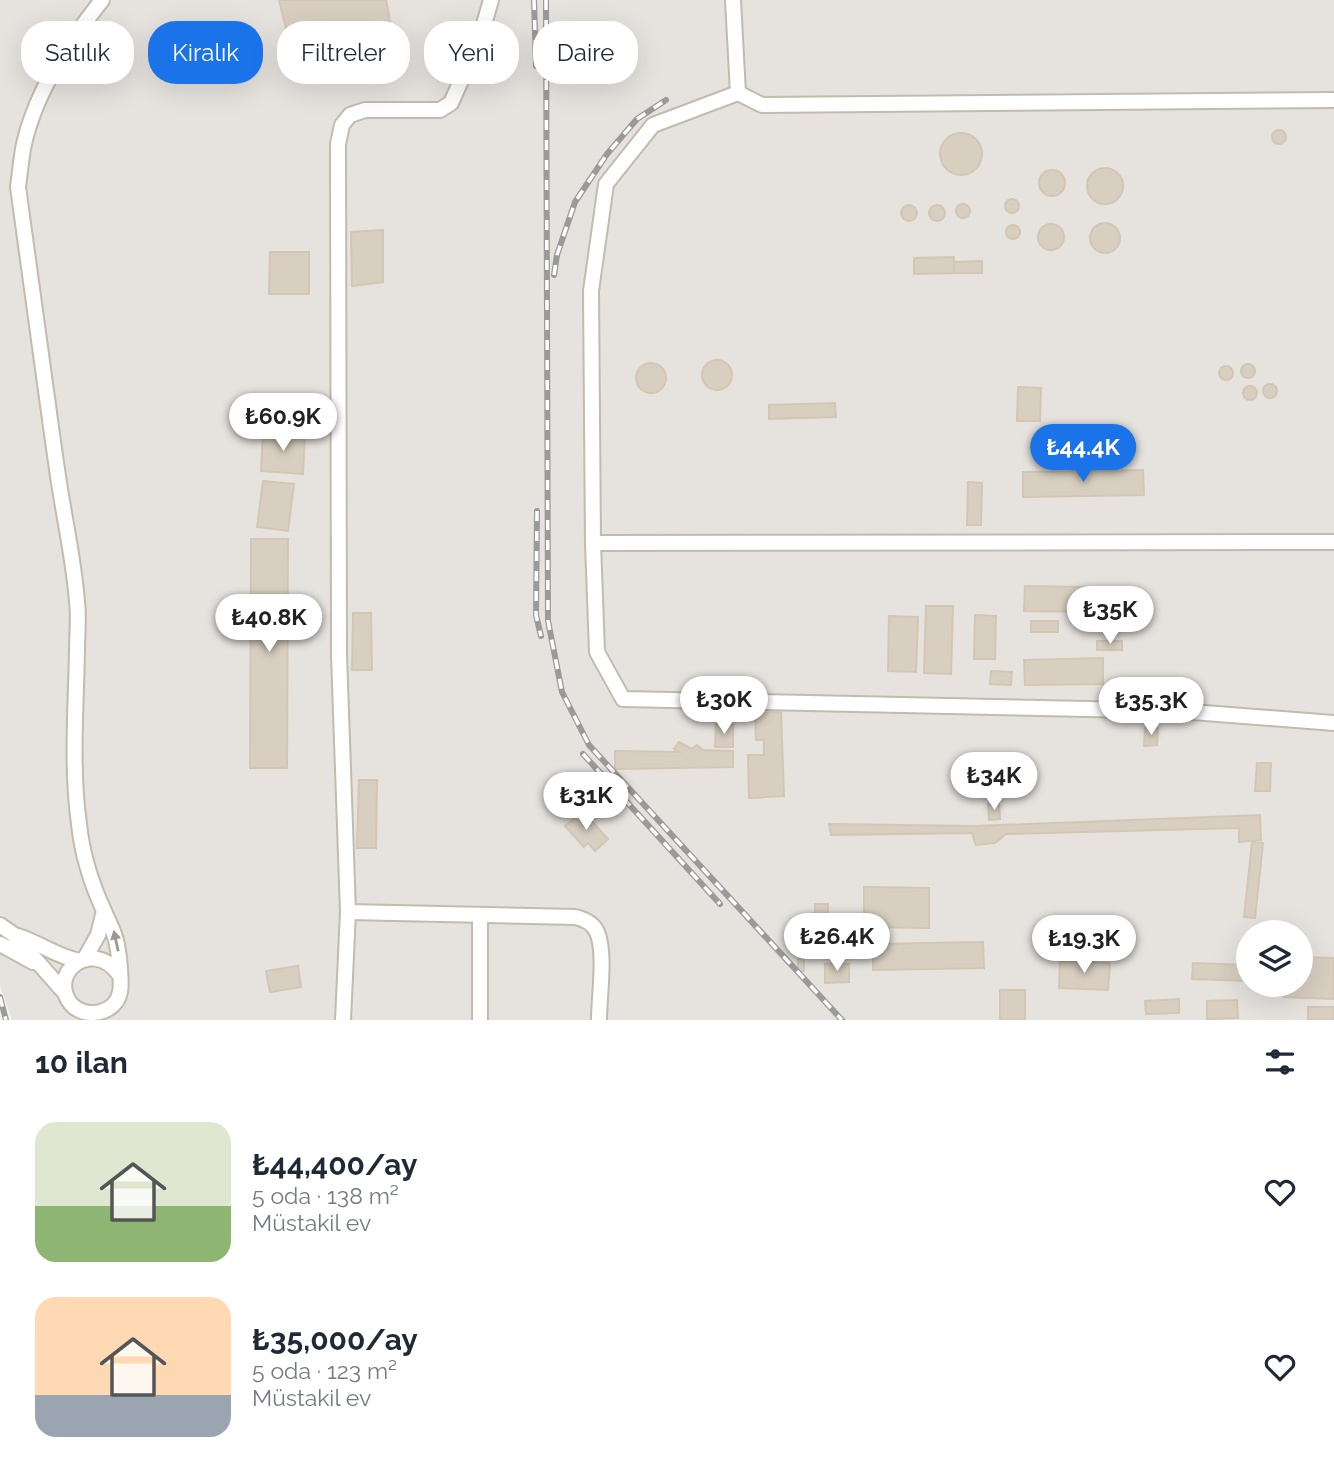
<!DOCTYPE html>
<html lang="tr">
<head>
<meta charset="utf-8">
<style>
  :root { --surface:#fff; --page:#f2f2f3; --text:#1f2937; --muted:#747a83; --accent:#1a73e8 }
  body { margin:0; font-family:Raleway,sans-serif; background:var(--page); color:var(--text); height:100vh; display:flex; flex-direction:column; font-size:26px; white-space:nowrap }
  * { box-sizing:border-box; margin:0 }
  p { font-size:23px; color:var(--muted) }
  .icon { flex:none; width:38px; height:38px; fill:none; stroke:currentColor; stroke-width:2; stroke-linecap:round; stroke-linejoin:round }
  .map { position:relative; height:1020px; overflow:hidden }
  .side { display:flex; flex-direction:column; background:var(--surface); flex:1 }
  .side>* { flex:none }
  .guide { position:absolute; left:21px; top:21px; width:700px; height:63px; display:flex; gap:14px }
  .controls { position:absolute; left:1236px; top:920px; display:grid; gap:14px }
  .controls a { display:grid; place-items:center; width:77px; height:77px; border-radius:50%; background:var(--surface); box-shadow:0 7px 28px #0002; font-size:35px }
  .price { position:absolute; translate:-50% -60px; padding:0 16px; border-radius:24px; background:#fff; color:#222; font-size:23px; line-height:46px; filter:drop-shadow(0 2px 4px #0008) }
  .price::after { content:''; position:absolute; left:50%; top:42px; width:21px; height:16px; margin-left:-10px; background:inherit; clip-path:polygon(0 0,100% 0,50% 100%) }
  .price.selected { background:var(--accent); color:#fff }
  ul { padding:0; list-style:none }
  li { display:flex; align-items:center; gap:21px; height:175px; padding:0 35px }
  li span { display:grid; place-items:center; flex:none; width:196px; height:140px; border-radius:21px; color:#555 }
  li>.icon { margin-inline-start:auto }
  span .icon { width:84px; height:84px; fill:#fffc; stroke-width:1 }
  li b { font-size:30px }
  h2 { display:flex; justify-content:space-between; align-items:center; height:84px; padding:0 35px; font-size:30px }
  .chip { padding:0 24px; border-radius:28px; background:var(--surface); box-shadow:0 7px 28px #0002; font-size:24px; line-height:63px }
  .chip.selected { background:var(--accent); color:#fff }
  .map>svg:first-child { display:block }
</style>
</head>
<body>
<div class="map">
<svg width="1334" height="1020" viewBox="0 0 1334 1020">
  <rect width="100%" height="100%" fill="#f6f3ec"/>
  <path fill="#e6e2dd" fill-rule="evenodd" d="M0,0H1334V1020H12L0,986ZM1248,933H1300V985H1248Z"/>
  <g fill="#d8cfc1" stroke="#d3c7b4" stroke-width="2">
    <path d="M279,0H386L390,21L289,41Z"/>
    <circle cx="1279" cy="137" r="7"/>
    <circle cx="961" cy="154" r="21"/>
    <circle cx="1105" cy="186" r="18"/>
    <circle cx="1052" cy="183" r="13"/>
    <circle cx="1012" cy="206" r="7"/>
    <circle cx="963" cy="211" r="7"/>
    <circle cx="937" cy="213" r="8"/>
    <circle cx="909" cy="213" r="8"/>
    <circle cx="1105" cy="238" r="15"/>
    <circle cx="1051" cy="237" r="13"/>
    <circle cx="1013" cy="232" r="7"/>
    <path d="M383,230V282L352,286L351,232Z"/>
    <path d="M270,252H309V294H269Z"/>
    <path d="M954,257V273L914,274V258Z"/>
    <path d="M982,261V273H954V262Z"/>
    <circle cx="717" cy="375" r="15"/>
    <circle cx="651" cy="378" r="15"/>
    <circle cx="1248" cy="371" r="7"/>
    <circle cx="1226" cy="373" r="7"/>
    <circle cx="1270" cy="391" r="7"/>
    <circle cx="1250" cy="393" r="7"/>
    <path d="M1018,387L1041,388L1040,421H1017Z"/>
    <path d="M835,403L836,417L769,419V405Z"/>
    <path d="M263,432L305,435L303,474L261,471Z"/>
    <path d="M1143,470L1144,495L1023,497V472Z"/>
    <path d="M263,481L294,484L288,531L257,527Z"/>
    <path d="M968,482L982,483L981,525H967Z"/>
    <path d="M251,539H288L287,768H250Z"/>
    <path d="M1025,586L1139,588V613L1024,611Z"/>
    <path d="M926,606H953L951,674L924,673Z"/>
    <path d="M353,613H371L372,670H352Z"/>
    <path d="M975,615L996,616L995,659H974Z"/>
    <path d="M889,616L918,617L916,672L888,671Z"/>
    <rect x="1031" y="621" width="27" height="11"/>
    <rect x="1097" y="641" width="25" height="9"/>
    <path d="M1103,658V684L1025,685L1024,660Z"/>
    <path d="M991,671L1012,672L1011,685L990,684Z"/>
    <path d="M1147,711H1154L1153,726L1147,725Z"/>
    <path d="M781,712L784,796L749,798L748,755H764V740H756L755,713Z"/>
    <path d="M716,724H733V747H715Z"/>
    <path d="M1145,728H1158L1157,745L1144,746Z"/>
    <path d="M679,742L692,749L697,745L703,750L733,751V767L615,769V751L679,752L674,749Z"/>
    <path d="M1023,761L1024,794L990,795L989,762Z"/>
    <path d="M1257,763H1271L1270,791H1255Z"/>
    <path d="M359,780H377L376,848H357Z"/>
    <path d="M999,803L1000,819L989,820L988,804Z"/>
    <path d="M583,811L608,839L595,851L588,843L584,847L565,826Z"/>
    <path d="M1260,815L1261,840L1239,842V828L1006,834L995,843L976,845L972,833L831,835L829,824L975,826Z"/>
    <path d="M1252,842L1263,843L1255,918L1244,917Z"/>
    <path d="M864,887L929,888V928L864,927Z"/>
    <path d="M815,904H828L827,958H815Z"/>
    <path d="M983,942L984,968L873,970V944Z"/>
    <path d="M1300,957L1334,958V999L1283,997V985H1300Z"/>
    <rect x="798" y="959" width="6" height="12"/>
    <path d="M1060,961L1110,963L1108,990L1059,988Z"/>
    <path d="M1193,963L1248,965V981L1192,979Z"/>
    <path d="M825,964H849V982L825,983Z"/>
    <path d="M298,966L301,987L270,992L266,971Z"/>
    <rect x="1000" y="990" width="25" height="30"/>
    <path d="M1179,999V1013L1146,1014L1145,1001Z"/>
    <path d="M1237,1000L1238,1018L1207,1019V1001Z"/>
    <rect x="1308" y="1007" width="26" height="13"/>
  </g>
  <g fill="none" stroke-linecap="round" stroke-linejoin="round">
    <g stroke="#c2bbae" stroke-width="18">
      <g id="minor">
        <path d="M102,0C69,42 36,91 24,144C21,158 20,173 18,187C31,284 44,380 58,476C64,518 74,560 77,602C79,617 77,634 77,650C76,707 71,767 79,824C82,853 92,885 104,911C109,923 115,932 117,945C119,954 122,983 120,992C116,1014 85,1020 71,1004C47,973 92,938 118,973"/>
        <path d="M733,0L738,93L653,125L606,184L591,291L593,543L597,652L623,699L1179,711L1334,723"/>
        <path d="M738,93L762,105L1334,100"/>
        <path d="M593,543L1334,542"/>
        <path d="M348,912L575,917C584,919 593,923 597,932C606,953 599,996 599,1020"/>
        <path d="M480,916V1020"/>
        <path d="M0,925L13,934L65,993"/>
        <path d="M18,936C40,943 57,957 80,961"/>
        <path d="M0,944L33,962"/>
        <path d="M85,958L98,935L104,911"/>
        <path d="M343,1020L348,912L339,655L338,144L342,125L350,115L365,110H440L451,103L480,38L491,0"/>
      </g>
    </g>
    <use href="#minor" stroke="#fff" stroke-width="14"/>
    <g stroke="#9a9a9a" stroke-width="6">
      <g id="rail">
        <path d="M534,0L536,66"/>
        <path d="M546,0L548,621L562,692L589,745L842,1020"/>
        <path d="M554,275L557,255L575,202L607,154L637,119L666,100"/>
        <path d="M537,511L536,615L541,636"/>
        <path d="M583,754L720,904"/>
        <path d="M0,997L6,1020"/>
      </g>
    </g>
    <use href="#rail" stroke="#fff" stroke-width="3.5" stroke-dasharray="10" stroke-linecap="butt"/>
  </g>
  <defs><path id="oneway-solid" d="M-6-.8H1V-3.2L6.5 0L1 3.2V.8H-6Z" transform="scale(1.75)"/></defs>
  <use fill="#9c9892" href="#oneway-solid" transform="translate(116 941) rotate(-102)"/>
</svg>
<div class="controls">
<a><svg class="icon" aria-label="layers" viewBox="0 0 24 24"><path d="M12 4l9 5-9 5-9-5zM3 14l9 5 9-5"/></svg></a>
</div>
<b class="price" style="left:283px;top:453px">₺60.9K</b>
<b class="price selected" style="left:1083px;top:484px">₺44.4K</b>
<b class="price" style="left:1110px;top:646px">₺35K</b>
<b class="price" style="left:269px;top:654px">₺40.8K</b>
<b class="price" style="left:724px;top:736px">₺30K</b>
<b class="price" style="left:1151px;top:737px">₺35.3K</b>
<b class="price" style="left:994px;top:812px">₺34K</b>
<b class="price" style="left:586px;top:832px">₺31K</b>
<b class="price" style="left:837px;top:973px">₺26.4K</b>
<b class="price" style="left:1084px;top:975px">₺19.3K</b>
<div class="guide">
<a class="chip">Satılık</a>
<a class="chip selected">Kiralık</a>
<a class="chip">Filtreler</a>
<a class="chip">Yeni</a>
<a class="chip">Daire</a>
</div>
</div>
<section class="side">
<h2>10 ilan<svg class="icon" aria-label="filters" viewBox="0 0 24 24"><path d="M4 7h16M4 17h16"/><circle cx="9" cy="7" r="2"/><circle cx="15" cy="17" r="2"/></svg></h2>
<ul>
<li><span style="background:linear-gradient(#dfe7d0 60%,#8fb573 0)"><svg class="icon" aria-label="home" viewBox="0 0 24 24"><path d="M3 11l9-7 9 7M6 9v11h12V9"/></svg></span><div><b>₺44,400/ay</b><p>5 oda · 138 m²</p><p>Müstakil ev</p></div><svg class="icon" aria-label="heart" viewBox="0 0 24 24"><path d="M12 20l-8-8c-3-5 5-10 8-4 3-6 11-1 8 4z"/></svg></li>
<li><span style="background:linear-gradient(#ffd9b3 70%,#9aa5b1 0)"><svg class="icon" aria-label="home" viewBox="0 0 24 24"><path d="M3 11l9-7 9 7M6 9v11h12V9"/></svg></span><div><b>₺35,000/ay</b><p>5 oda · 123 m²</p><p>Müstakil ev</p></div><svg class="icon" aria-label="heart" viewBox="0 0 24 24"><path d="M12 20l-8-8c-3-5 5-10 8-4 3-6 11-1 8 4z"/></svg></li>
</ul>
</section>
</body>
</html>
